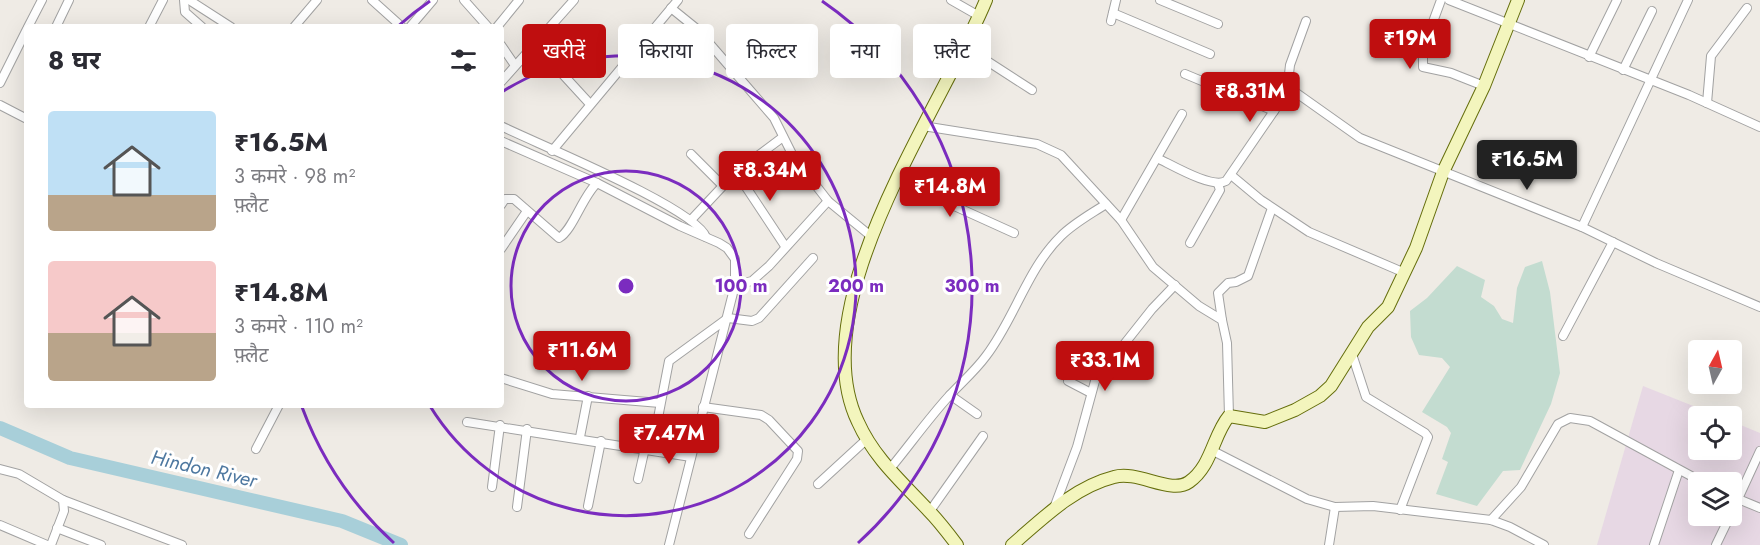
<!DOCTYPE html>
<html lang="hi">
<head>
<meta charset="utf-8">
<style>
  :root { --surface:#fff; --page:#f7f7f7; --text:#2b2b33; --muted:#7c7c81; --accent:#bf0e0f }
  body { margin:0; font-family:Jost,"Noto Sans Devanagari",sans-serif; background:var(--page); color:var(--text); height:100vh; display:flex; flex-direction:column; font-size:22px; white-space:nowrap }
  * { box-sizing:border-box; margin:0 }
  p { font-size:20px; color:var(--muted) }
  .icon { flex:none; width:33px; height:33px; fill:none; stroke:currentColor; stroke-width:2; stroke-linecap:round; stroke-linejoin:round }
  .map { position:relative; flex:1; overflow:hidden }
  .side { position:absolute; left:24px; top:24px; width:480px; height:384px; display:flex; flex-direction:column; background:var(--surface); border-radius:6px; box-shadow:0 6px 24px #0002 }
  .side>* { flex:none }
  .banner { position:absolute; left:522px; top:24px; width:570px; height:54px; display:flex; gap:12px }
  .needle { width:39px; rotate:8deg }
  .fabs { position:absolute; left:1688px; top:340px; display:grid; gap:12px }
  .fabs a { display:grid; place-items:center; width:54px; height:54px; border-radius:6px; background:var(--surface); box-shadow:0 6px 24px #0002; font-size:30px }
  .price { position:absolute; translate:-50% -51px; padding:0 14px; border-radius:6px; background:var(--accent); color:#fff; font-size:20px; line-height:39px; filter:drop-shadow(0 2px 3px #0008) }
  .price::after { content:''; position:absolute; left:50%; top:36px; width:18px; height:14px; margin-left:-9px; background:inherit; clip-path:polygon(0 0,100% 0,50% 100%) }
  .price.selected { background:#222; color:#fff }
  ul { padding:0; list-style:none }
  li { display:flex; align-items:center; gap:18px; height:150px; padding:0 24px }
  li span { display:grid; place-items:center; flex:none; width:168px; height:120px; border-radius:6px; color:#555 }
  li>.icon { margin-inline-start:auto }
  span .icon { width:72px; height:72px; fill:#fffc; stroke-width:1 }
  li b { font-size:26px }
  h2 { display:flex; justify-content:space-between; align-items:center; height:72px; padding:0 24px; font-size:26px }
  .tag { padding:0 21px; border-radius:6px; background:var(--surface); box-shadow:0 6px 24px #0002; font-size:21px; line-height:54px }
  .tag.selected { background:var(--accent); color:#fff }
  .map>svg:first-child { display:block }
</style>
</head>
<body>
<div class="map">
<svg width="1760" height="545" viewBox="0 0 1760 545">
  <rect width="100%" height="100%" fill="#efebe5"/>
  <path fill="#e7d8e4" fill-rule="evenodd" d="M1643,386L1721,417H1698V450H1731V421L1760,433V545H1597ZM1698,483H1731V516H1698Z"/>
  <path fill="#c3dcd0" d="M1542,261L1550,292L1560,373L1551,404L1520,470L1503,471L1477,506L1436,494L1448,462L1442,459L1451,433L1447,427L1422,412L1450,367L1442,358L1419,355L1411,337L1410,311L1427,298L1457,266L1485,280L1481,297L1494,306L1502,319L1513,323L1517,288L1525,267Z"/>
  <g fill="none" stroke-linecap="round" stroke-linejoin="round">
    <path stroke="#a8cfd9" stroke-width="14" d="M0,428L70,458L342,521L401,545"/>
    <g stroke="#a2a2a2" stroke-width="10">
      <g id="street">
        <path d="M184,0L185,12L202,27"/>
        <path d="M189,0L231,27"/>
        <path d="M372,0L402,27"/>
        <path d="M464,0L488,27"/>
        <path d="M951,0L979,16"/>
        <path d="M1160,0L1218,24"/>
        <path d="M1441,0L1423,49V67L1451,73L1484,86"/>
        <path d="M1449,0L1689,95L1760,127"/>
        <path d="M671,8L697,29L774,118L793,156L828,201L872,237"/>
        <path d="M1113,13L1210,54"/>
        <path d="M1111,21L1116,0"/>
        <path d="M28,27L42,0"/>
        <path d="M56,27L69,0"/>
        <path d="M149,27L163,0"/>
        <path d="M294,27L317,0"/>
        <path d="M410,27L433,0"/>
        <path d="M497,27L519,0"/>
        <path d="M534,43L590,104"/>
        <path d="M501,45L514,64"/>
        <path d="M964,46L1032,90"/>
        <path d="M1589,57L1617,0"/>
        <path d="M1623,70L1652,11"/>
        <path d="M1185,74L1274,111"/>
        <path d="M501,82L574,0"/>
        <path d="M0,83L27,29"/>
        <path d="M1288,87L1360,138L1582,227L1656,263L1760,307"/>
        <path d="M1707,103L1711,56L1747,8"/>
        <path d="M0,105L27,119"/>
        <path d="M501,126C535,143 696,208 706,237"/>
        <path d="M923,126L1037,144L1061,155L1121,220L1153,267L1199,306L1222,320L1227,343L1229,416"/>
        <path d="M501,141L597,183L680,226L719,243L727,248L735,259V285L669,545"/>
        <path d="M552,151L678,0"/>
        <path d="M691,154L722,185"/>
        <path d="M1157,158C1172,165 1212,189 1226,181L1287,92L1290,65L1306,21"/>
        <path d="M736,172L785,246"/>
        <path d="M1231,175L1261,200L1309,232L1405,273"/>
        <path d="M897,180L1014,233"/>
        <path d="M501,205L505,199H514L559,238C573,230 582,197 597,183"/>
        <path d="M691,220L736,172L783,137"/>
        <path d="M1121,220L1182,114"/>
        <path d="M1582,227L1688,0"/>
        <path d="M1190,243L1220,190L1218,184"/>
        <path d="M501,249L527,211"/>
        <path d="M735,285L752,281L769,266L828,201"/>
        <path d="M1222,320L1218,293L1228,283L1236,282L1248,276L1272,208"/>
        <path d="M1563,336L1613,242"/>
        <path d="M1352,354L1366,397L1425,433L1428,437L1400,510"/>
        <path d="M501,378L552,394L660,403"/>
        <path d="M1068,381L1091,393"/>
        <path d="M950,395L977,414"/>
        <path d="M703,407L761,415L769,420L798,451L797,459L749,534"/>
        <path d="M467,422L691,457"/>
        <path d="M580,437L588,396"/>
        <path d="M256,449L279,405"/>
        <path d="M652,449L669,361L728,318L752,321L759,318L813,258"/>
        <path d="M1213,451L1307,499L1335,507L1373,506L1491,520L1510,527L1544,545"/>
        <path d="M0,469L19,474L63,500L64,511L51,545"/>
        <path d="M889,470C909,446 928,419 949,396C962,382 975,371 986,356C1015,318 1027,269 1061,236C1074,223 1091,214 1106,204"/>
        <path d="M638,479L645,448"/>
        <path d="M818,484L867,439"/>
        <path d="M492,487L500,425"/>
        <path d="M1731,496L1760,508"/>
        <path d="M63,500L182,545"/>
        <path d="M588,506L601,441"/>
        <path d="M517,507L527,429"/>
        <path d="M1054,508L1077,447L1095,381L1152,309L1175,285"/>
        <path d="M930,511L983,436"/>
        <path d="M1731,514L1760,451"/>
        <path d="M1491,520L1521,487L1558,424L1570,418L1590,421L1704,483"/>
        <path d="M0,525L47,545"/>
        <path d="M57,528L101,545"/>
        <path d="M1329,545L1335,507"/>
        <path d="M1654,545L1679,470"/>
        <path d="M1716,545L1730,516"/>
      </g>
    </g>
    <g stroke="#656e0c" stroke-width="14">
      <g id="secondary">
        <path d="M957,545C948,533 939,521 928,510C902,482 874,458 858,422C801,303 941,110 986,0"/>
        <path d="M1012,545C1042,519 1074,487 1114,477C1138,470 1171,495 1189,482C1212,466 1213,435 1229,416L1265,422L1295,410L1320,396L1331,386L1368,327L1388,307L1416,248L1443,172L1484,86L1518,0"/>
      </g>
    </g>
    <use href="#street" stroke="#fff" stroke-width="8"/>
    <use href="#secondary" stroke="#f3f5bd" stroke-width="12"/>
  </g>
  <g fill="none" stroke="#7b2cbf" stroke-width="3">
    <circle cx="626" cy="286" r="115"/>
    <path d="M502 92A230 230 0 1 1 430 406"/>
    <path d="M394 543A346 346 0 0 1 302 407M397 27A346 346 0 0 1 430 1M822 1A346 346 0 0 1 858 543"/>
  </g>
  <g text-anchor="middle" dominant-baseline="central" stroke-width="6" stroke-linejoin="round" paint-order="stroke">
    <g font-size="20" font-style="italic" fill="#4e78a0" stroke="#fff">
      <text transform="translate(204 469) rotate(13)">Hindon River</text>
    </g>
  </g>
  <circle cx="626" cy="286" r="9" fill="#7b2cbf" stroke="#fff" stroke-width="3"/>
  <g font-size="18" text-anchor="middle" font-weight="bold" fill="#7b2cbf" stroke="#fff" stroke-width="6" stroke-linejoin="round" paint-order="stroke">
    <text x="741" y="292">100 m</text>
    <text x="856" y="292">200 m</text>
    <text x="972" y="292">300 m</text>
  </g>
</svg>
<div class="fabs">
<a><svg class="needle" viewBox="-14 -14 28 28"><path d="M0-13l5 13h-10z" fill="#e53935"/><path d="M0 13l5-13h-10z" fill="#7c7c81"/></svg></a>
<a><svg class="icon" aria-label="locate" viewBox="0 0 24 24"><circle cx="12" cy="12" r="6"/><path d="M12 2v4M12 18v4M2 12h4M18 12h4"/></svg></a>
<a><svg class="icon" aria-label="layers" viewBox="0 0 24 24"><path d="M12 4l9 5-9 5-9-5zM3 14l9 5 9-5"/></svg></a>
</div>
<b class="price" style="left:1410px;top:70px">₹19M</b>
<b class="price" style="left:1250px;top:123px">₹8.31M</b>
<b class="price selected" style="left:1527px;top:191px">₹16.5M</b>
<b class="price" style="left:770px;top:202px">₹8.34M</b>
<b class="price" style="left:950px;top:218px">₹14.8M</b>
<b class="price" style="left:582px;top:382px">₹11.6M</b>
<b class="price" style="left:1105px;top:392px">₹33.1M</b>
<b class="price" style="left:669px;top:465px">₹7.47M</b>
<div class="banner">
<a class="tag selected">खरीदें</a>
<a class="tag">किराया</a>
<a class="tag">फ़िल्टर</a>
<a class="tag">नया</a>
<a class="tag">फ़्लैट</a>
</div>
<section class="side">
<h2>8 घर<svg class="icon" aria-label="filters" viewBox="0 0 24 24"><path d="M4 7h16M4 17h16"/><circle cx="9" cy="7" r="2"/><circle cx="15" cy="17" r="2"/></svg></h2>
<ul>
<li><span style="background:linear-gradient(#bfe0f5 70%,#b9a48a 0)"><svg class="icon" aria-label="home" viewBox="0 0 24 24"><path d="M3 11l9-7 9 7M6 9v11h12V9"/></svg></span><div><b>₹16.5M</b><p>3 कमरे · 98 m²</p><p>फ़्लैट</p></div></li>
<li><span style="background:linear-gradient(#f6c9c9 60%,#b9a48a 0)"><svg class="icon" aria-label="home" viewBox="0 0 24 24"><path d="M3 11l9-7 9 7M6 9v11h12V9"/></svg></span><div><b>₹14.8M</b><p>3 कमरे · 110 m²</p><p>फ़्लैट</p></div></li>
</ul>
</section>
</div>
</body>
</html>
